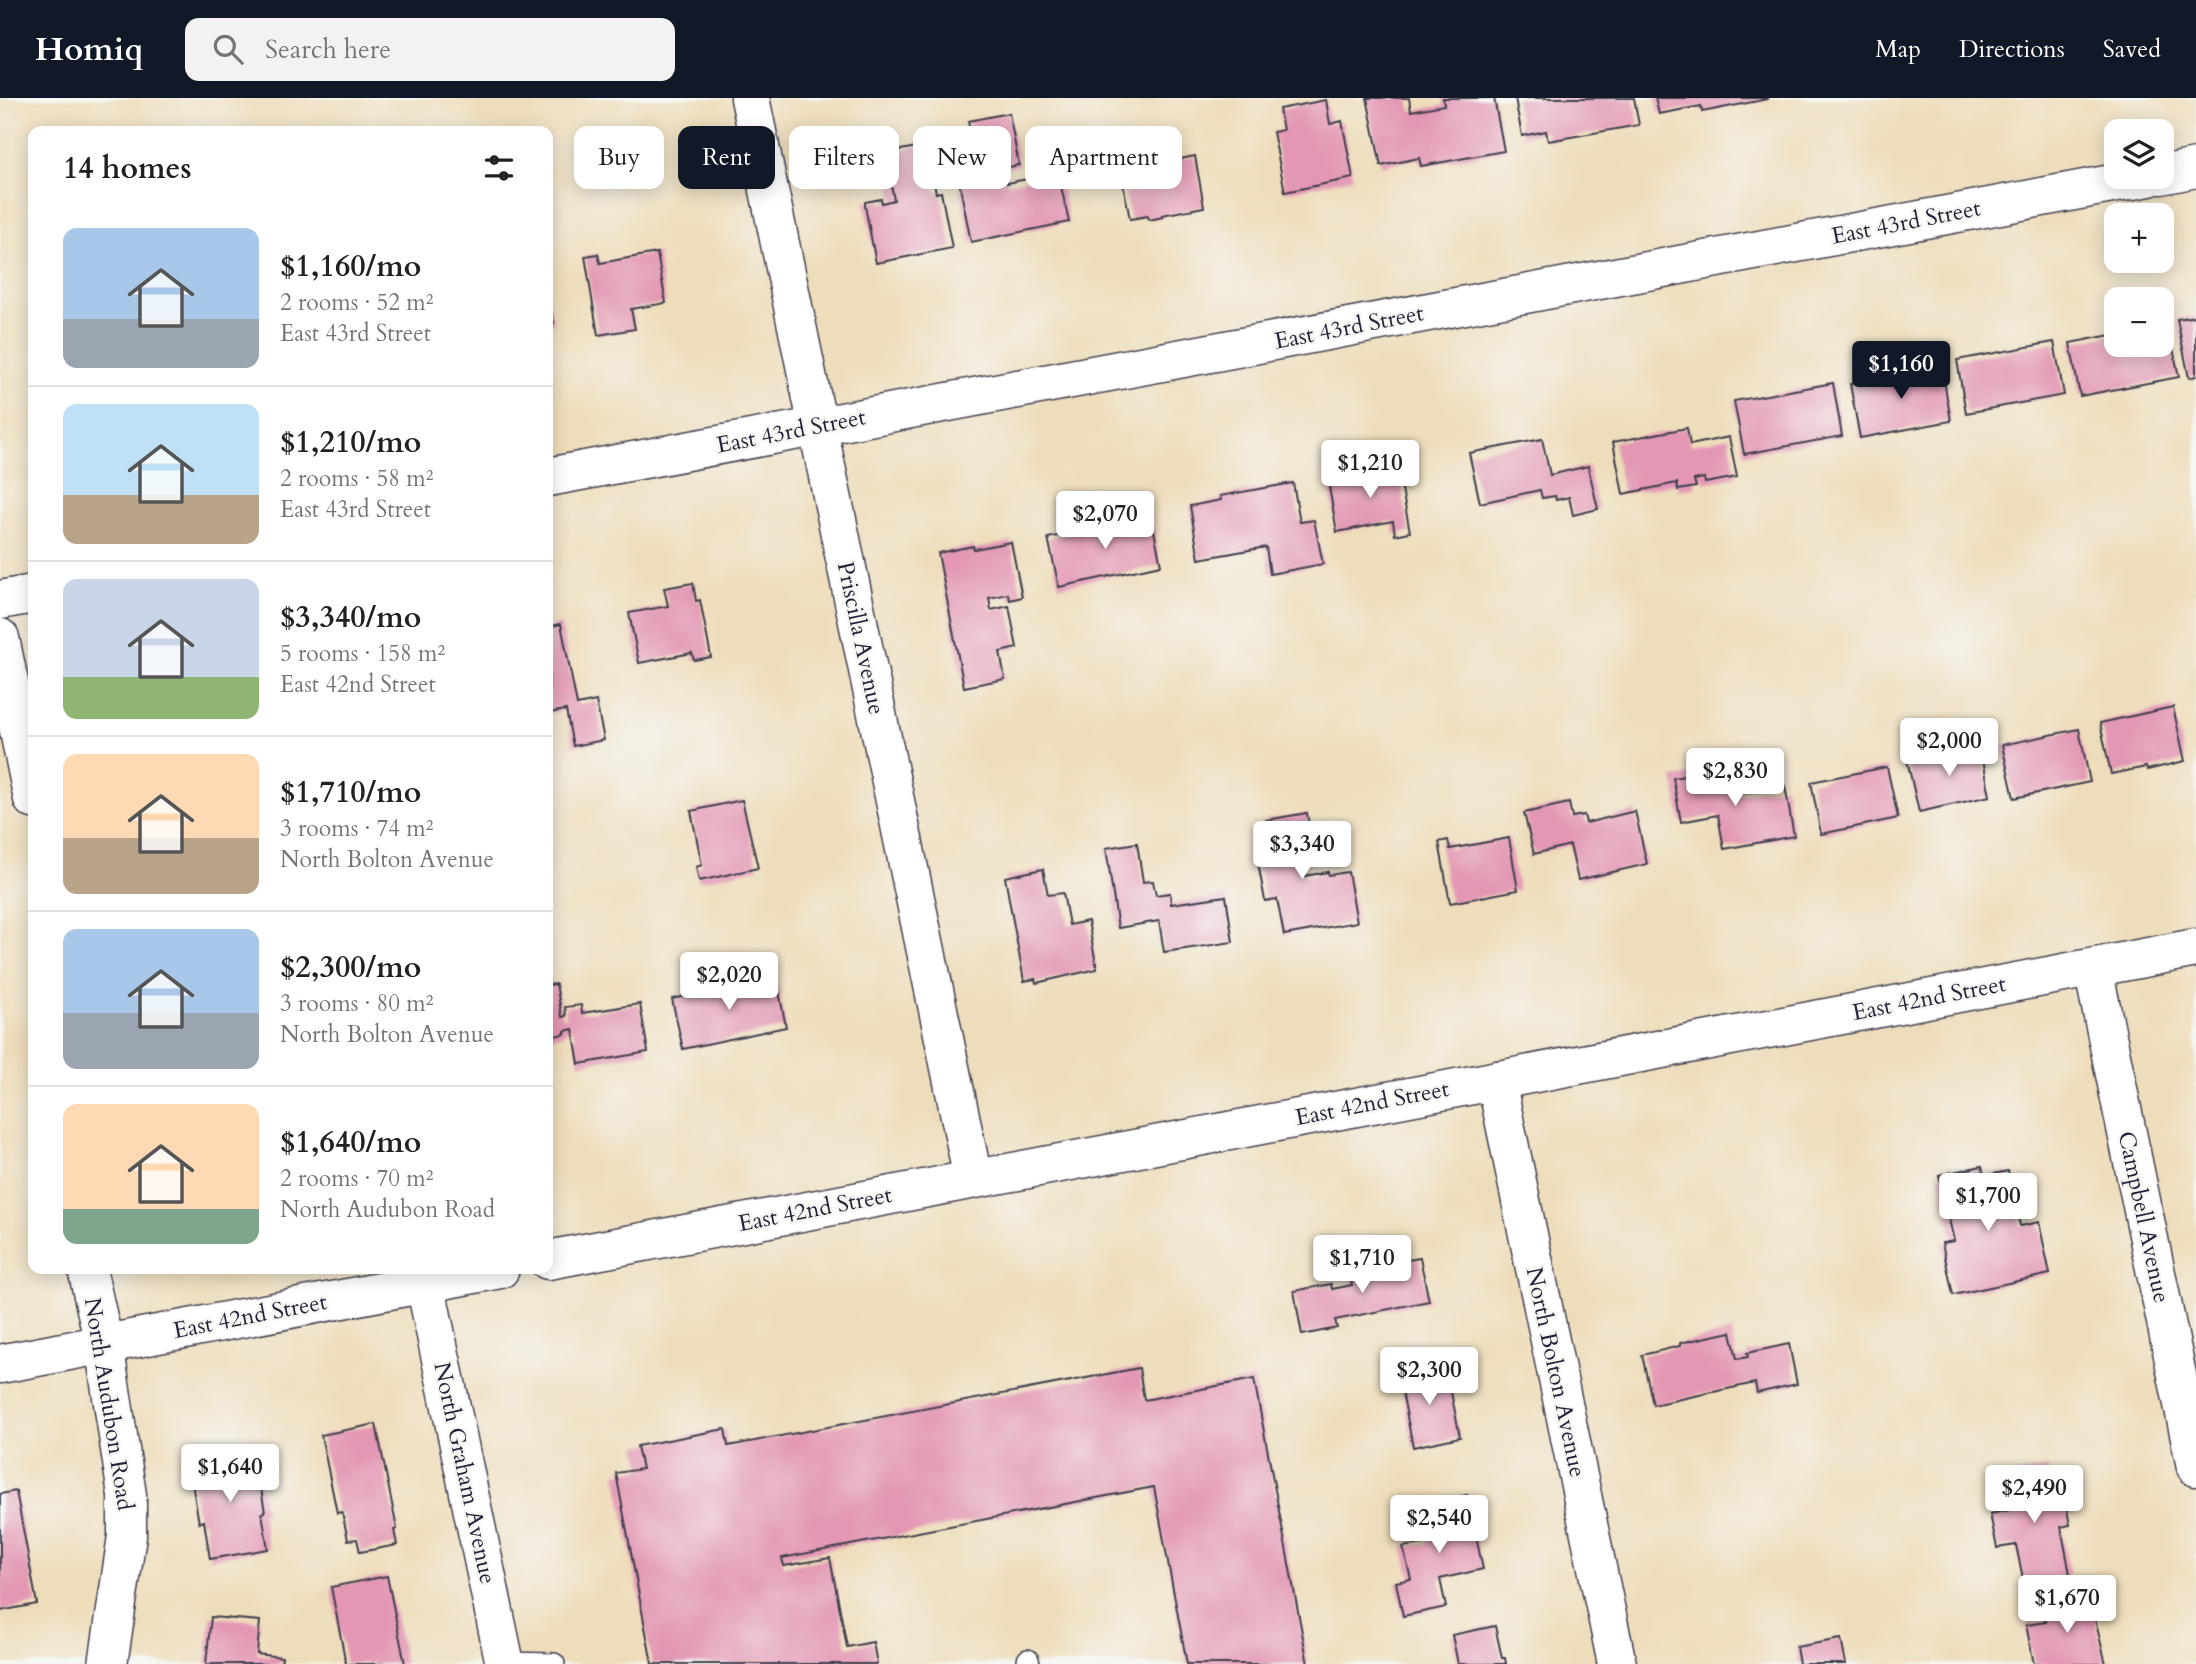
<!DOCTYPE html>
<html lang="en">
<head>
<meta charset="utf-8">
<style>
  :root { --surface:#fff; --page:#f2f2f2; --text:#202124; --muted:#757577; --line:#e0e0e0; --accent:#111827 }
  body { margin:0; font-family:Cardo,serif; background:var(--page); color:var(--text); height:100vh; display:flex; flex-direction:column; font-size:26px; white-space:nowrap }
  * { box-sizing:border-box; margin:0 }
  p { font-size:23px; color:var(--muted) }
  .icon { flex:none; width:38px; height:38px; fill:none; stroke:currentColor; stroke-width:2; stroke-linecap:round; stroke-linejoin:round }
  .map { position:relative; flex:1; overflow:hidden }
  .sheet { position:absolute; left:28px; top:28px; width:525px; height:1148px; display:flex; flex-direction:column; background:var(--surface); border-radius:14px; box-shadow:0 4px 18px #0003 }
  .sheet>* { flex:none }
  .top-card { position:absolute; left:574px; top:28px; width:665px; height:63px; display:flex; gap:14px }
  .fabs { position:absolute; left:2104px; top:21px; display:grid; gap:14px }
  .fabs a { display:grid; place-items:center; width:70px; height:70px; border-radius:14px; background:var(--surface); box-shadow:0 4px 18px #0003; font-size:35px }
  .price { position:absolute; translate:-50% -60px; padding:0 16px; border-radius:7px; background:#fff; color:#222; font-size:23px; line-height:46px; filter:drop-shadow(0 2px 4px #0008) }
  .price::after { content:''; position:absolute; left:50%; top:42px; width:21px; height:16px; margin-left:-10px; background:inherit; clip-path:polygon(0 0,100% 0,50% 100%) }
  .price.selected { background:var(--accent); color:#fff }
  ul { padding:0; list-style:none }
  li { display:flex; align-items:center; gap:21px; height:175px; padding:0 35px }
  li+li { border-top:2px solid var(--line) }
  li span { display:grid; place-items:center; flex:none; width:196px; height:140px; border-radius:14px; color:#555 }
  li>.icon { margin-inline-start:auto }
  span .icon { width:84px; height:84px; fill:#fffc; stroke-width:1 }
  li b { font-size:30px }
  h2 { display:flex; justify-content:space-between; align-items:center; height:84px; padding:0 35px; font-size:30px }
  .tag { padding:0 24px; border-radius:14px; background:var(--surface); box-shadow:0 4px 18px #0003; font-size:24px; line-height:63px }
  .tag.selected { background:var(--accent); color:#fff }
  header { display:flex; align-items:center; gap:42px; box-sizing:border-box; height:98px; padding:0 35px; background:var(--accent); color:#fff }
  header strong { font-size:33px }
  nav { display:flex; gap:38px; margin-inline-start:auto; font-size:24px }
  .search { width:490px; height:63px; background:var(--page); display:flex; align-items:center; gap:18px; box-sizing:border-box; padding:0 24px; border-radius:14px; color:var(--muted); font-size:26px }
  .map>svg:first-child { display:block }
</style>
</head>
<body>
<header>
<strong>Homiq</strong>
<div class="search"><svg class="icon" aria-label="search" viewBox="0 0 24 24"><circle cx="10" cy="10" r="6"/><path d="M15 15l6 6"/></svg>Search here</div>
<nav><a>Map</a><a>Directions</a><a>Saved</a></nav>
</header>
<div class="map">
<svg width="2196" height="1566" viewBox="0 0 2196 1566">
  <rect width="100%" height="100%" fill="#f6f6f2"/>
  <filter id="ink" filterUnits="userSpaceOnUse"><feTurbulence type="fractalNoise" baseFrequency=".0143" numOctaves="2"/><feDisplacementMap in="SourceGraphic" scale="14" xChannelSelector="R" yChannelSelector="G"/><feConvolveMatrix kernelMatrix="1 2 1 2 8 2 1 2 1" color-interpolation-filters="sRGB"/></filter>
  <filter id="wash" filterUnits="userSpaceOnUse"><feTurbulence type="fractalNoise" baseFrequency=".00686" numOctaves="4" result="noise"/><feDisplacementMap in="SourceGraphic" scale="28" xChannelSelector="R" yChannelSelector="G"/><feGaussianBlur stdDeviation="1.57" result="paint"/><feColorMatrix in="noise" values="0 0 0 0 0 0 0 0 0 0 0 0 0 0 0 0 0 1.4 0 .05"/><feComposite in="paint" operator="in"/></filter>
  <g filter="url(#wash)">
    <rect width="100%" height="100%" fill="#edb"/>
    <g id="blocks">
      <g fill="#e397b4">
        <path d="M1367,0H1409L1411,13L1444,7L1443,0H1494L1504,53L1421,68L1419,60L1381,68Z"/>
        <path d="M1515,0H1634L1639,27L1548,43L1546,33L1522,38Z"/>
        <path d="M1655,0H1767L1768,1L1702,14L1701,8L1659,16Z"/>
        <path d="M1326,2L1330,26L1342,23L1353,80L1285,94L1273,34L1283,32L1279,11Z"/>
        <path d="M1009,15L1019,67L1004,70L1007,85L1058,75L1069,124L971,144L959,83L979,80L968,23Z"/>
        <path d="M927,47L936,95L941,94L952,150L876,165L865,108V104L881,101L882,105L894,102L885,55Z"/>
        <path d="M1195,58L1204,109L1162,117L1163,119L1149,122L1148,118L1130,121L1119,65L1135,62L1136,70Z"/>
        <path d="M657,155L666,205L631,211L635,231L598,237L585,158L598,156L600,165Z"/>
        <path d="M548,201L554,225L548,227Z"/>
        <path d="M2196,218V278L2189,280L2177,221Z"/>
        <path d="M2168,226L2179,279L2080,298L2070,245L2116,236V247H2161V227Z"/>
        <path d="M2054,244L2064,297L1966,315L1957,262Z"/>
        <path d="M1941,265L1951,323L1860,340L1850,286L1873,281L1872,277Z"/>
        <path d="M1833,285L1842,338L1744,356L1734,303Z"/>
        <path d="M1687,330L1690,347L1729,339L1737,379L1705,385L1704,380L1694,382L1696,389L1678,392L1677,385L1623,396L1613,344Z"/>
        <path d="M1542,341L1550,377L1588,368L1598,411L1573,417L1569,399L1556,402L1555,398L1542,400L1540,392L1480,405L1469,355Z"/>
        <path d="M1397,365L1410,434L1395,437L1393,423L1337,434L1328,383L1362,377L1361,372Z"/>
        <path d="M1293,385L1300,424L1314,422L1323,466L1270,476L1266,449L1199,461L1190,408L1221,402L1220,398Z"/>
        <path d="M1151,418L1161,467L1059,489L1048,440Z"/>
        <path d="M1011,444L1022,499L1010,502L1008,496L989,500L991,512L1009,508L1017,550L1000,554L1005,581L964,589L938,455L973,448L974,451Z"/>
        <path d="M693,485L696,503L700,502L711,559L694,562L692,555L639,565L629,515L668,508L664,490Z"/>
        <path d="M561,526L577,607L596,603L604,642L573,648L566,612L549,615L548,529Z"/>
        <path d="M2173,609L2185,663L2147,672L2146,669L2111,676L2100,625Z"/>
        <path d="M2079,631L2090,684L2014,700L2002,647Z"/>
        <path d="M1980,646L1990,698L1919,714L1907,662Z"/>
        <path d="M1734,669L1739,696L1785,688L1794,738L1724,751L1718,717L1681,724L1673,680Z"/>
        <path d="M1887,669L1898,720L1821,736L1811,684Z"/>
        <path d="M742,702L758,770L699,783L696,769L702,767L691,713Z"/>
        <path d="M1569,705L1572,719L1584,717L1586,725L1635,713L1647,766L1578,782L1570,747L1534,756L1524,715Z"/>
        <path d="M1307,715L1313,752L1300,755L1304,778L1328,774L1329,777L1348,774L1357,824L1284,837L1277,801L1265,803L1257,759L1272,757L1266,722Z"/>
        <path d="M1509,740L1518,792L1450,805L1439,744L1448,742L1450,751Z"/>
        <path d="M1137,745L1143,784L1153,783L1156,797L1170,795L1171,806L1226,798L1233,844L1164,854L1159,823L1118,830L1106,750Z"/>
        <path d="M1043,771L1048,797L1063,795L1069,827L1088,823L1097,871L1036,885L1035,881L1024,883L1005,779Z"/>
        <path d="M776,878L786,929L683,951L672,901L708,893L706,883L721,879L723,889Z"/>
        <path d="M556,886L562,919L566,918L565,909L581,907L582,915L640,906L648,954L579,966L573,931L565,933V936L548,939V887Z"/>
        <path d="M1982,1068L1984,1078L2008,1073L2020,1128L2039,1124L2050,1176L1953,1197L1942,1145L1954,1143L1939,1077Z"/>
        <path d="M1420,1160L1429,1203L1335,1222L1337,1230L1302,1237L1294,1193L1331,1186L1332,1191L1352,1187L1349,1172Z"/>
        <path d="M1731,1234L1737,1261L1748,1259L1747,1255L1789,1246L1797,1286L1757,1295L1755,1285L1653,1307L1642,1257L1680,1248V1245Z"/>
        <path d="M1446,1269L1460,1339L1413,1349L1399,1278Z"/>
        <path d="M1139,1270L1144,1302L1254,1281L1308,1566H1187L1154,1389L782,1460L784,1468L830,1460L847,1549L873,1544L877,1566H652L616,1375L642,1371L637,1348L725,1331L728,1348Z"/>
        <path d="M376,1326L397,1431L394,1432L397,1447L360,1454L357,1441L348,1442L342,1414L337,1415L321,1337Z"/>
        <path d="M250,1353L253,1368H257L265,1414L262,1415L268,1451L210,1461L204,1423L199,1425L191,1379L196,1378L193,1362Z"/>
        <path d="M2049,1369L2053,1390L2062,1388L2070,1427L2061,1429L2070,1476L2024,1485L2016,1447L1997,1450L1990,1416L2009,1412L2003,1379Z"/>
        <path d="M16,1393L37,1506L0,1513V1396Z"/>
        <path d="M1467,1397L1483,1471L1440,1481L1446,1509L1403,1518L1396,1484L1411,1481L1403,1449L1428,1445L1420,1407Z"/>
        <path d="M387,1478L405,1566H346L331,1489Z"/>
        <path d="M2089,1497L2106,1566H2034L2026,1527L2046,1524L2042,1507Z"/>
        <path d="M211,1519L260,1523L257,1556L282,1559L281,1566H206Z"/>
        <path d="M1495,1528L1502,1560H1505L1506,1566H1458L1452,1537Z"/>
        <path d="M1841,1541L1846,1566H1799L1796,1549Z"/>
      </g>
    </g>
  </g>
  <g filter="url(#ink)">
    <use href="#blocks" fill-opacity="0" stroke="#413e4e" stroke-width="2"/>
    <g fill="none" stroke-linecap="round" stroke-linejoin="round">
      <g stroke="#413e4e" stroke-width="24">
        <g id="lane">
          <path d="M1028,1562L1029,1566"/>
          <path d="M505,1565L554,1566"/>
        </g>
      </g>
      <g stroke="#413e4e" stroke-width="41">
        <g id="street">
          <path d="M750,0L973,1081"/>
          <path d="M2161,77L2196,70"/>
          <path d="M548,379L2149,79"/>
          <path d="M0,502L33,496"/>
          <path d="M0,540L33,701"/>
          <path d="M2093,870L2196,1369"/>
          <path d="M1496,982L1617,1566"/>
          <path d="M87,1171L104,1246L127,1397V1438L108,1566"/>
          <path d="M425,1185L505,1566"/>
        </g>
      </g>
      <g stroke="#413e4e" stroke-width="41">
        <g id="secondary">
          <path d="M548,1162L2196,850"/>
          <path d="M0,1266L500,1171"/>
        </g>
      </g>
      <use href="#lane" stroke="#fff" stroke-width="21"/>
      <use href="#street" stroke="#fff" stroke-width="38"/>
      <use href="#secondary" stroke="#fff" stroke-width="38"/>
    </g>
  </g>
  <g text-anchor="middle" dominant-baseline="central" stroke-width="5" stroke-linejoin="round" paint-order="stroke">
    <g font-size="23" fill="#22223b" stroke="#f6f6f2">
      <text transform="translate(1906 124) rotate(-11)">East 43rd Street</text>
      <text transform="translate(1349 229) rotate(-11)">East 43rd Street</text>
      <text transform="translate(791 333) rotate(-11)">East 43rd Street</text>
      <text transform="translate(861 540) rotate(78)">Priscilla Avenue</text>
      <text transform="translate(1929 900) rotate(-11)">East 42nd Street</text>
      <text transform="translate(1372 1005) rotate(-11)">East 42nd Street</text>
      <text transform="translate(815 1111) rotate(-11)">East 42nd Street</text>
      <text transform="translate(2144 1119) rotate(78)">Campbell Avenue</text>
      <text transform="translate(250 1218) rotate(-11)">East 42nd Street</text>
      <text transform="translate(1556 1274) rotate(78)">North Bolton Avenue</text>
      <text transform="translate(109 1306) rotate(81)">North Audubon Road</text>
      <text transform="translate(465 1375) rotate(78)">North Graham Avenue</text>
    </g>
  </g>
</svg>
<div class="fabs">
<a><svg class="icon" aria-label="layers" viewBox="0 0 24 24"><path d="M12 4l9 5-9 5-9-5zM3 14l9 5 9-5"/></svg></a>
<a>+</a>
<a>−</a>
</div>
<b class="price selected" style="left:1901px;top:303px">$1,160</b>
<b class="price" style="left:1370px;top:402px">$1,210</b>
<b class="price" style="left:1105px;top:453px">$2,070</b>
<b class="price" style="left:1949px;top:680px">$2,000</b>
<b class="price" style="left:1735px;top:710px">$2,830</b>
<b class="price" style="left:1302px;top:783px">$3,340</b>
<b class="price" style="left:729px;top:914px">$2,020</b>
<b class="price" style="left:1988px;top:1135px">$1,700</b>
<b class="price" style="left:1362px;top:1197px">$1,710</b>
<b class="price" style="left:1429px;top:1309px">$2,300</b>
<b class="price" style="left:230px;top:1406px">$1,640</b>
<b class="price" style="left:2034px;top:1427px">$2,490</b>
<b class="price" style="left:1439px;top:1457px">$2,540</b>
<b class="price" style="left:2067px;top:1537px">$1,670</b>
<div class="top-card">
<a class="tag">Buy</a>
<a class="tag selected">Rent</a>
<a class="tag">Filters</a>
<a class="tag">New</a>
<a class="tag">Apartment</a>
</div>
<section class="sheet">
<h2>14 homes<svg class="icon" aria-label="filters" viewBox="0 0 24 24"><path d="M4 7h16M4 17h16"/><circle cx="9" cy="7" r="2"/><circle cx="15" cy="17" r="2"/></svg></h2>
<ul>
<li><span style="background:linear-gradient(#a9c7e8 65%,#9aa5b1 0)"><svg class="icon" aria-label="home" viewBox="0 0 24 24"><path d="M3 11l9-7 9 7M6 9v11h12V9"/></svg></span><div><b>$1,160/mo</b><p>2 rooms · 52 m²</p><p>East 43rd Street</p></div></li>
<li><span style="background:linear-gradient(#bfe0f5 65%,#b9a48a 0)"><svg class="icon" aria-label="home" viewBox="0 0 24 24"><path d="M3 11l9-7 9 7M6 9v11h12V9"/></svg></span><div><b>$1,210/mo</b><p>2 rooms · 58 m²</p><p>East 43rd Street</p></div></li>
<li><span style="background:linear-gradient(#c9d6e8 70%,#8fb573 0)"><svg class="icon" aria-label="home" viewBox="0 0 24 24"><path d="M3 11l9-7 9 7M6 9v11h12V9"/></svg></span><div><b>$3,340/mo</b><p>5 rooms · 158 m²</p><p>East 42nd Street</p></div></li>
<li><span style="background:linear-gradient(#ffd9b3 60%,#b9a48a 0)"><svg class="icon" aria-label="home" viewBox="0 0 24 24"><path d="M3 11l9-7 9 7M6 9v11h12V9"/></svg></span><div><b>$1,710/mo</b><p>3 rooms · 74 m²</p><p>North Bolton Avenue</p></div></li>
<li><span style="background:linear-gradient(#a9c7e8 60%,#9aa5b1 0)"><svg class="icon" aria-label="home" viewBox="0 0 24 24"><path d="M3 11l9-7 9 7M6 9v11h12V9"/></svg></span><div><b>$2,300/mo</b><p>3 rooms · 80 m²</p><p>North Bolton Avenue</p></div></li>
<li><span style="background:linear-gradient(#ffd9b3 75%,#7fa58c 0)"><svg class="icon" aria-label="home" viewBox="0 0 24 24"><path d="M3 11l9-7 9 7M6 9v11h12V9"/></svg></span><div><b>$1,640/mo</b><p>2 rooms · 70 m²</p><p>North Audubon Road</p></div></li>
</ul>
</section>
</div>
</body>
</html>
